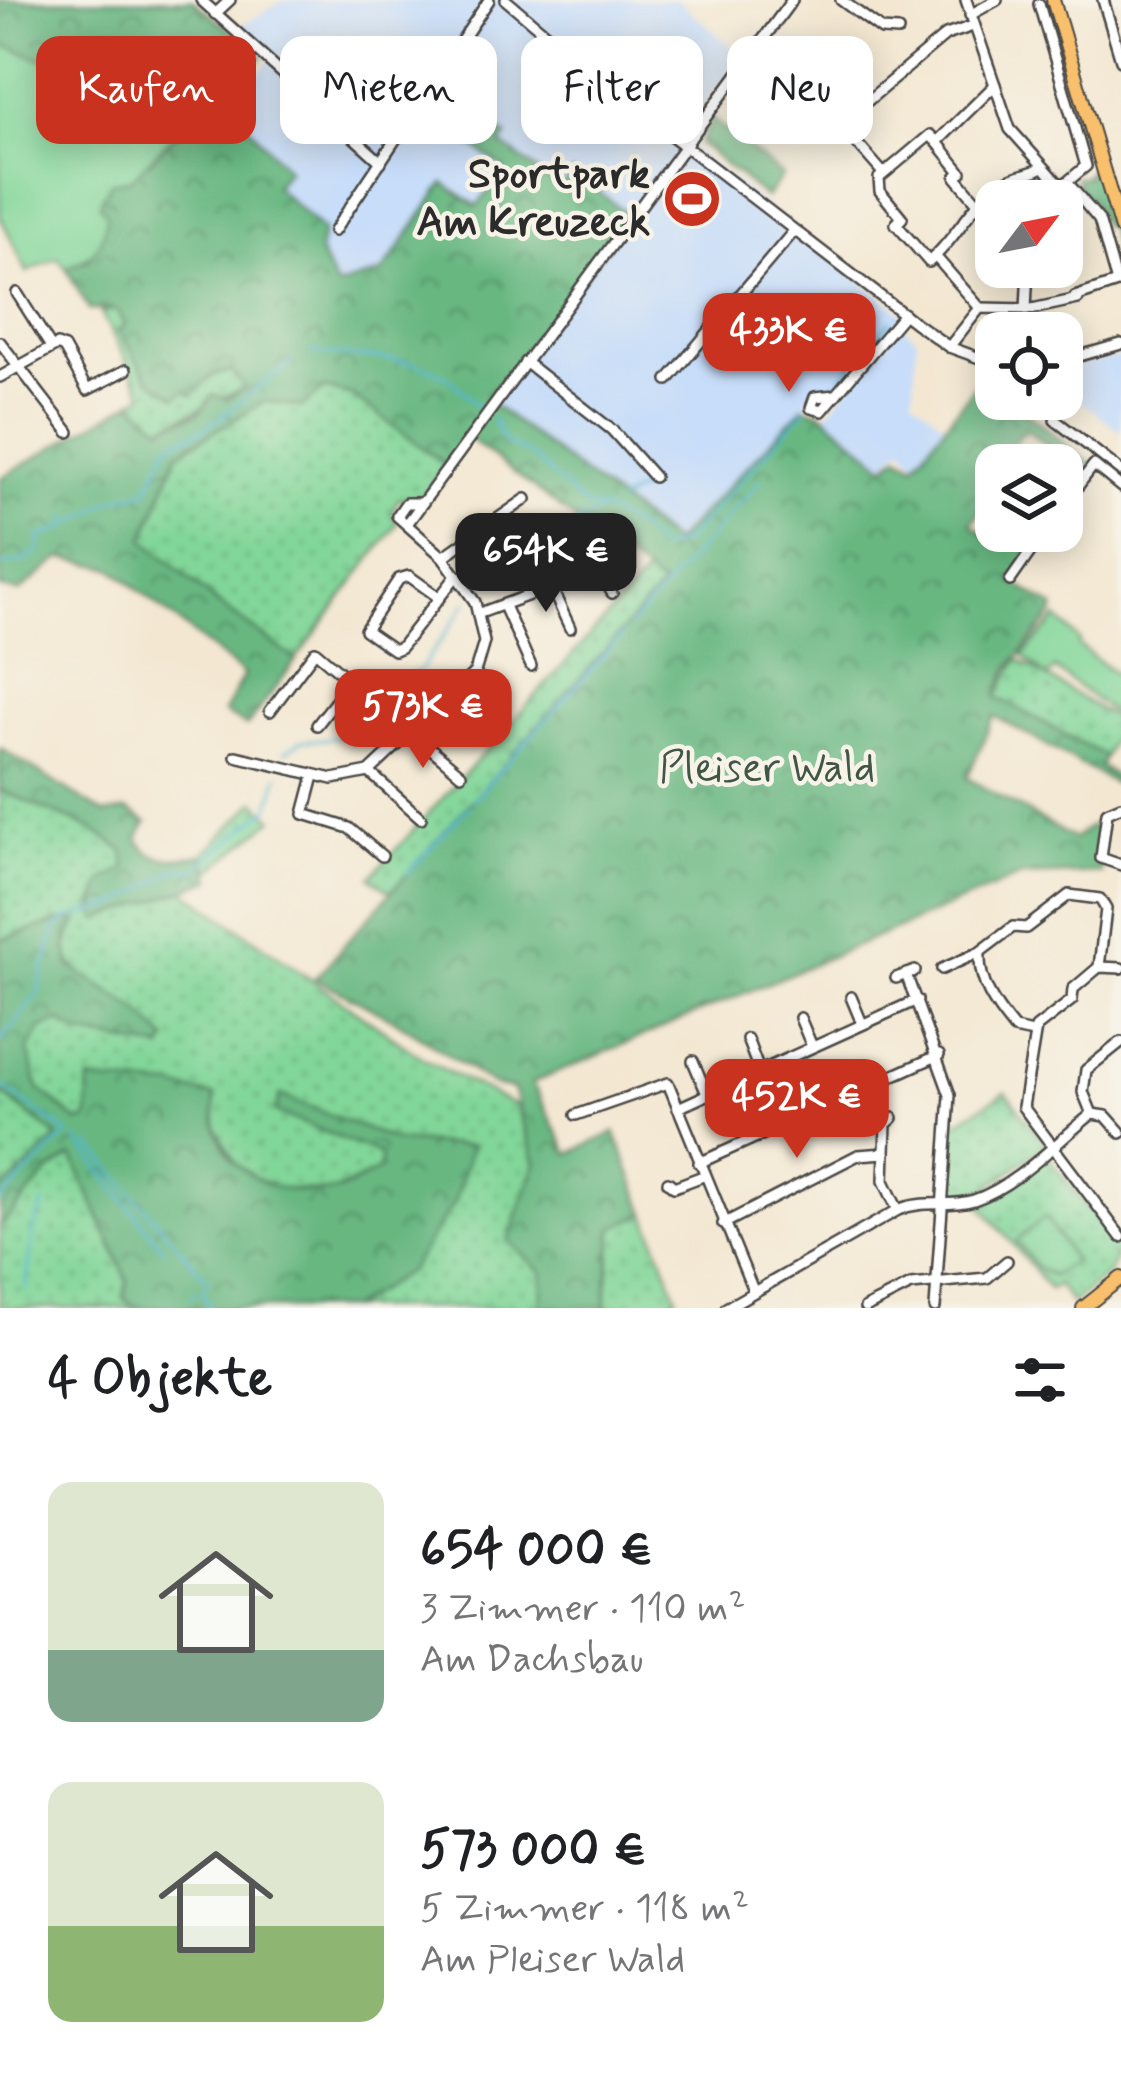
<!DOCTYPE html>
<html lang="de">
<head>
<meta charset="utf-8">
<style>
  :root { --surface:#fff; --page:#f6f6f6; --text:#202124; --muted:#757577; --accent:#c8321e }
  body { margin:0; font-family:Mynerve,sans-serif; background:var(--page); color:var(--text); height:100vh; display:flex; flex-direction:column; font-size:45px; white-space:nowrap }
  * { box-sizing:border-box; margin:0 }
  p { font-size:39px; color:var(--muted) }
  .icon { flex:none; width:66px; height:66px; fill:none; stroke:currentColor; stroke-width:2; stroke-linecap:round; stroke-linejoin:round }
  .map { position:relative; height:1308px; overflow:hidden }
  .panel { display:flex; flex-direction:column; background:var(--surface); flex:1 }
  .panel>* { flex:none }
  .guide { position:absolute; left:36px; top:36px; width:1050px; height:108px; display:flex; gap:24px }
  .needle { width:78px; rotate:58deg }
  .buttons { position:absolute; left:975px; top:180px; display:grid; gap:24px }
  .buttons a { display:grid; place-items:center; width:108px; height:108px; border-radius:24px; background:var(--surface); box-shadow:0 6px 30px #0003; font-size:60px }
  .price { position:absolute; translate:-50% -102px; padding:0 27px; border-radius:24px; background:var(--accent); color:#fff; font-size:39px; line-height:78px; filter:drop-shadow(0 3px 6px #0008) }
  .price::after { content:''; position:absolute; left:50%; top:72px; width:36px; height:27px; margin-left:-18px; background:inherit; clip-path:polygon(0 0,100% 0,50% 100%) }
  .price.selected { background:#222; color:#fff }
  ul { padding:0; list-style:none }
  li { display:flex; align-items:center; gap:36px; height:300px; padding:0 48px }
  li span { display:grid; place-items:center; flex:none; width:336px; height:240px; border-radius:24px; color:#555 }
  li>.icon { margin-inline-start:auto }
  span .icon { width:144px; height:144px; fill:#fffc; stroke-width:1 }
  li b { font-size:51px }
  h2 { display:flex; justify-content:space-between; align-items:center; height:144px; padding:0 48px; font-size:51px }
  .pill { padding:0 42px; border-radius:24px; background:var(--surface); box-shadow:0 6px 30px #0003; font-size:42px; line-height:108px }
  .pill.selected { background:var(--accent); color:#fff }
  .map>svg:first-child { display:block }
</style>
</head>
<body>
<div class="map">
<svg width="1121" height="1308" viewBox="0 0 1121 1308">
  <defs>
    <pattern id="grass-dots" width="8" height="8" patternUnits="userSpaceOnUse" patternTransform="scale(3)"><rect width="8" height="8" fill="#81d699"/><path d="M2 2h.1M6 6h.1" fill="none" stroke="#70b884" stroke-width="1.8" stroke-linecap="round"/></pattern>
    <pattern id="forest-crowns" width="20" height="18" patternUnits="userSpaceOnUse" patternTransform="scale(3)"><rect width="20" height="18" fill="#68b781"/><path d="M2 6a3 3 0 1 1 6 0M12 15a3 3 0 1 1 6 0" fill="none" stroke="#56956a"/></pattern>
  </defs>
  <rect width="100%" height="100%" fill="#f7f3e8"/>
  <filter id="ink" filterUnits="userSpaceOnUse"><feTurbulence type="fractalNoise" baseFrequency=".00833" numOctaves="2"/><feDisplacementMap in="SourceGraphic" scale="24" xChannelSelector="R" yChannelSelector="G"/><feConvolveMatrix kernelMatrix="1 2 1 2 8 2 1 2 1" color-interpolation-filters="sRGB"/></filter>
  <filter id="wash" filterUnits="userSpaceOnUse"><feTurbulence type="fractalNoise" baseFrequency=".004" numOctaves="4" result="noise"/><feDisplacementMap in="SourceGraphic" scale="48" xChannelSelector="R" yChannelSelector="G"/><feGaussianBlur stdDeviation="2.7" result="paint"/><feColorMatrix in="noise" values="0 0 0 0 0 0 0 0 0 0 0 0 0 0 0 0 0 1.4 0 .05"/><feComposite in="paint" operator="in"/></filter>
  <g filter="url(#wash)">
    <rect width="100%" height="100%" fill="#f3e7d1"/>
    <g fill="#c7ddf9">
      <path d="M284,0H677L743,56L679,139L904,314L836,395L810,394L804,407L674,544L488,402L630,217L573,172L561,188L501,143L489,122L505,169L476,207L444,184L382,273L336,287L319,252L323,230L275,185L288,170L229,103L275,56L236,29Z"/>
      <path d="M203,52L226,85L184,125L153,87Z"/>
      <path d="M902,325L917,338L913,398L945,424L916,462L903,446L885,464L824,417Z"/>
      <path d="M1121,356V431L1074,397L1043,408L1031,399H1062V369Z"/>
    </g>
    <g fill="url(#grass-dots)" stroke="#568062" stroke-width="3">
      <path d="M117,309L126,324L119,332L150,380L177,396L185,390L192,395L213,374L233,371L244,388L161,427L132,402L144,394L101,313Z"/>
      <path d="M325,388L353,396L446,465L424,494L398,500L392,513L397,524L296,660L217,603L144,540L178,453L265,401L302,407Z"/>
      <path d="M646,574L662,586L391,892L371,877Z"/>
      <path d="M1018,659L1121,723V737L1114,735L1104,756L996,697Z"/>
      <path d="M0,790L92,829L124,851L126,869L103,881L93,908L98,919L184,890L427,1061L516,1106L536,1163L508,1240L544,1273L540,1308H350L409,1270L470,1146L396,1141L280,1096L276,1112L381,1154L380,1170L332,1192L271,1188L239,1168L213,1124L89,1081L88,1119L78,1122L38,1088L28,1050L41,1028L60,1021L86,979C63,961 62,946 77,923L60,921L0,940Z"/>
      <path d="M256,801L274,819L209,872L203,855Z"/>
      <path d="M0,1092L59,1137L6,1189L0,1186Z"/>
      <path d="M1006,1092L1045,1144L988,1189L952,1199L947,1194L954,1124Z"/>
      <path d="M1047,1155L1119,1248L1110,1272L1072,1304L1058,1285L1050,1290L980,1204Z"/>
      <path d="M72,1156L128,1281L123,1297L135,1308H0V1227L49,1172Z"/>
      <path d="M646,1213L677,1297L659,1308H605L613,1228Z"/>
    </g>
    <g fill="url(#forest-crowns)" stroke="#4a7156" stroke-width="3">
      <path d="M0,0H192L263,56L244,73L238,67L227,83L239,91L229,103L288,170L275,186L323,231L319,252L336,287L382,273L444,183L477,206L505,169L472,145L489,122L507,136L501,144L560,188L573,172L630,216L489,402L674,543L804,407L821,412L886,466L899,455L915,464L981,378L996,389V399H1009L1093,466L1062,507L1065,458L1025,429L986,482L993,494L971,524L1002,546L1013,531H1045L1011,581L1054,607V613L1008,669L997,697L1104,756L1100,766L1121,780V787L994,716L967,778L1074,839L1091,826L1100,829L1101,873L1021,876L532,1083L569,1154L615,1132L646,1213L613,1228L605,1308H540L543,1273L508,1241L536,1163L513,1089L493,1085L397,1021L315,978L662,586L467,437L446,465L353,396L325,388L302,407L265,401L178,453L144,539L217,603L296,660L247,726L224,713L244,675L112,568L61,558L19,592L0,588V478L132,402L162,427L199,413L213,395L228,399L244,388L232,371L213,375L192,395L185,390L177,397L150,380L118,331L125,324L117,310H89L66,268L90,259L99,204L111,182L149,162L226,86L202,52L153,87L84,74L0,44Z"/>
      <path d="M1040,0H1048L1121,248V270L1114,264L1119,262L1108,225L1103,226L1089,197L1081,196L1076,177H1084L1093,165L1067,75L1061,76V50L1053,49Z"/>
      <path d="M712,119L782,176L766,198L700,144Z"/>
      <path d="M0,748L105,814L127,810L147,822L138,838C151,866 178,858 203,855L212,880L98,920L93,909L103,881L126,869L124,851L92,829L0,790Z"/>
      <path d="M60,921H78L66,940L70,966L140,1012L167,1040L163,1049L80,1034L60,1021L41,1028L28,1050L38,1088L78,1122L88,1119L89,1081L171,1087L215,1096C209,1165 265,1196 328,1192C345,1191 365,1177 380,1169V1154L275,1112L280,1095L396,1141L471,1146L454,1203L409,1271L350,1308H135L123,1297L128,1281L72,1156L49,1172L0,1227V1186L6,1188L58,1137L0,1092V940Z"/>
    </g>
    <g fill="#81d699" stroke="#568062" stroke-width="3">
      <path d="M0,44L84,74L140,81L153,87L184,125L131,179L111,182L99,204L107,214C103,245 96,257 66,268L58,258L27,272L0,216Z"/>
      <path d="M1057,618L1080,641L1078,645L1115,674L1121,669L1119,718L1055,669L1047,677L1023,655Z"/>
      <path d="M1045,1217L1074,1261L1052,1276L1037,1268L1016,1241Z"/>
    </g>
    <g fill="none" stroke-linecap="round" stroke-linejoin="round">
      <g stroke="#54b7d2" stroke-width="3">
        <path d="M311,351C351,361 399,353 438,372C454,379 468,397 481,409"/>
        <path d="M842,376L890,321"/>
        <path d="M828,390L836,383"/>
        <path d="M493,419L504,442L532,456L584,505L601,509"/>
        <path d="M619,502L647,485"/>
        <path d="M0,566L24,561L40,549V537L66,527L68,517L72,524L114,499L147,490L170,443L206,428L292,362"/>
        <path d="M474,590L499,568L602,509L637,528L660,549L685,542L806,408"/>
        <path d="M629,627L761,480"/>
        <path d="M386,698L423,666L467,602"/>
        <path d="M285,752L301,741L340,738L375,707"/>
        <path d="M515,754L623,634"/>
        <path d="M473,800L513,756"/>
        <path d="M407,874L469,806"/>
        <path d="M0,1042L37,995L55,930L69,918L118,904L180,868L193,871L269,808L279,775"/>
        <path d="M0,1085L68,1133L0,1201"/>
        <path d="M76,1139L164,1250"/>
        <path d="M90,1144L209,1282"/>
        <path d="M32,1235L43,1204"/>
        <path d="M205,1287L202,1291L209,1308"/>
        <path d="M26,1290L32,1238"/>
        <path d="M190,1298L194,1293"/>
      </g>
    </g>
  </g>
  <g filter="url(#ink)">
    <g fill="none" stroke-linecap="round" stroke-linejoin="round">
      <g stroke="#494744" stroke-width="14">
        <g id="minor">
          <path d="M201,0L381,162"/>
          <path d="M506,0L625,100L914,322L949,347L996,364"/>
          <path d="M841,0L882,30L898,31"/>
          <path d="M966,0L1010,129L1060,185L1067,182"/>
          <path d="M1103,0L1121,60"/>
          <path d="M1039,4L1086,166L1067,182L1099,220L1117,283L1075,297"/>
          <path d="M215,14L230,0"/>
          <path d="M970,15L997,0"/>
          <path d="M751,55L840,124L883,173"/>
          <path d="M840,124L946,35L973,26"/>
          <path d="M937,142L961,172L956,177L996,224"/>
          <path d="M334,231L489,0"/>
          <path d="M935,256C961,232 973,198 1006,181C1018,174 1031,175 1042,167"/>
          <path d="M17,293L51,347"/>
          <path d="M980,308L935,256L929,262L896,224L902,218L880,191L879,178L930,135L937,142L995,85"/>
          <path d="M1026,309L1028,267"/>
          <path d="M0,342L69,432"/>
          <path d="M949,347L980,308L1032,309L1078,299"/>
          <path d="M1062,361L1121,344"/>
          <path d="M525,362L612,430L654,477"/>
          <path d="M0,377L57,345L64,348L87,390L126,370"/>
          <path d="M668,380L794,231"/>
          <path d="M836,395L815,397L811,408L822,411L904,314"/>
          <path d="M1055,420L1121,471"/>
          <path d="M1094,465L1121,487"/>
          <path d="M1062,507L1093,466"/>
          <path d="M407,524L792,0"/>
          <path d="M443,557L526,499"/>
          <path d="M1010,581L1045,531"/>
          <path d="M551,587L570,628"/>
          <path d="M437,596L409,576L399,579L365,630L394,650L401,647L457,575"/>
          <path d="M505,608L531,666"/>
          <path d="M480,613L551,587L590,553L612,593"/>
          <path d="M475,672L499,725"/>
          <path d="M270,711L315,651L461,774"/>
          <path d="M317,725L352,680"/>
          <path d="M236,756L333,779L369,772L475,672L484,642L475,602L443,557L397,516L406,503H422"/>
          <path d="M369,772L421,818"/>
          <path d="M314,776L304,814L349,828L382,856"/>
          <path d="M1121,806L1107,812L1101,858L1121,865"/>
          <path d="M980,953C978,982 995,1006 1014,1029L1033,1033"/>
          <path d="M1121,968L1099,967L1073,989L1072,1000L1036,1028L1023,1107L1121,1237"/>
          <path d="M942,969L980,952L1013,927L1026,928L1069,895L1100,899L1106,909L1099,967"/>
          <path d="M906,974L950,1095L935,1308"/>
          <path d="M896,978L915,971"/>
          <path d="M851,997L861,1021"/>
          <path d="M800,1018L811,1044"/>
          <path d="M747,1039L758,1068"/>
          <path d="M693,1061L707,1094"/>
          <path d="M678,1108L917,1000"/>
          <path d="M1092,1114L1083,1092L1086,1070L1121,1042"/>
          <path d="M576,1115L668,1083L753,1290"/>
          <path d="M893,1118L886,1124L884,1181L898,1210"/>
          <path d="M699,1163L939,1055"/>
          <path d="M668,1182L674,1187L703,1176"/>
          <path d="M723,1224L858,1155L885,1153"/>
          <path d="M726,1308L898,1210C923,1199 948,1208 974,1200C1017,1186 1057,1141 1092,1114L1106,1116L1121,1133"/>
          <path d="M865,1308L911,1285L987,1278L1007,1261"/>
        </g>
      </g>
      <g stroke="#494744" stroke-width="16">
        <g id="major">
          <path d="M1053,0L1121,229"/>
          <path d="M1083,1308L1121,1278"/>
        </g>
      </g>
      <use href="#minor" stroke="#fff" stroke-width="9"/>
      <use href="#major" stroke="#f8bf6c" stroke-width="12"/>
    </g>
  </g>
  <defs>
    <g id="stadium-disc" transform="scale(3)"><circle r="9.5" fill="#c8321e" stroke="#f7f3e8"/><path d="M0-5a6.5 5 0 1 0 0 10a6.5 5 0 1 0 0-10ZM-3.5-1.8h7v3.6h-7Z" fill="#fff"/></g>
  </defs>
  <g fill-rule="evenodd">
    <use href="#stadium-disc" x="692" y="199"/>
  </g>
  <g text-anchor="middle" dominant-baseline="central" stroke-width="9" stroke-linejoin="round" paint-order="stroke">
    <g font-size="42" font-weight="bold" fill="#2b2b2b" stroke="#f7f3e8" text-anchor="end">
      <text x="650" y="175">Sportpark<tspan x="650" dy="48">Am Kreuzeck</tspan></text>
    </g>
    <g font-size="42" fill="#405646" stroke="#f7f3e8">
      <text x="767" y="769">Pleiser Wald</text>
    </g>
  </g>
</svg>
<div class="buttons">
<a><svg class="needle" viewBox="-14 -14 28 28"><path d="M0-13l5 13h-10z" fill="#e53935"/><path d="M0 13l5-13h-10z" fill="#757577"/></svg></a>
<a><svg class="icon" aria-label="locate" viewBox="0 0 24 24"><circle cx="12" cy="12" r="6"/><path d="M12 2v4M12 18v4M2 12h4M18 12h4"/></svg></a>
<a><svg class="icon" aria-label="layers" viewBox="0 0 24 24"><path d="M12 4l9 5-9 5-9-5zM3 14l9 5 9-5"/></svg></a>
</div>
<b class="price" style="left:789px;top:395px">433K €</b>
<b class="price selected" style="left:546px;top:615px">654K €</b>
<b class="price" style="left:423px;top:771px">573K €</b>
<b class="price" style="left:797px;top:1161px">452K €</b>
<div class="guide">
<a class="pill selected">Kaufen</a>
<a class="pill">Mieten</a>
<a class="pill">Filter</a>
<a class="pill">Neu</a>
</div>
</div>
<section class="panel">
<h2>4 Objekte<svg class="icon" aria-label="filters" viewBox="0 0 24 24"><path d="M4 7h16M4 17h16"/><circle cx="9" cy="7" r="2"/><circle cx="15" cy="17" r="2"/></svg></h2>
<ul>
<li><span style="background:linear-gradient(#dfe7d0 70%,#7fa58c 0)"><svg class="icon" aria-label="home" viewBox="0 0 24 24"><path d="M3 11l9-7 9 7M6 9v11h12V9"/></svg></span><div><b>654 000 €</b><p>3 Zimmer · 110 m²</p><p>Am Dachsbau</p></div></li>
<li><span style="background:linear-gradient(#dfe7d0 60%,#8fb573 0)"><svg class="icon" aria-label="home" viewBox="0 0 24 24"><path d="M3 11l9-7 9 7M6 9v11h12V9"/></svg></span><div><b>573 000 €</b><p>5 Zimmer · 118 m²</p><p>Am Pleiser Wald</p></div></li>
</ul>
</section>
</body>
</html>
